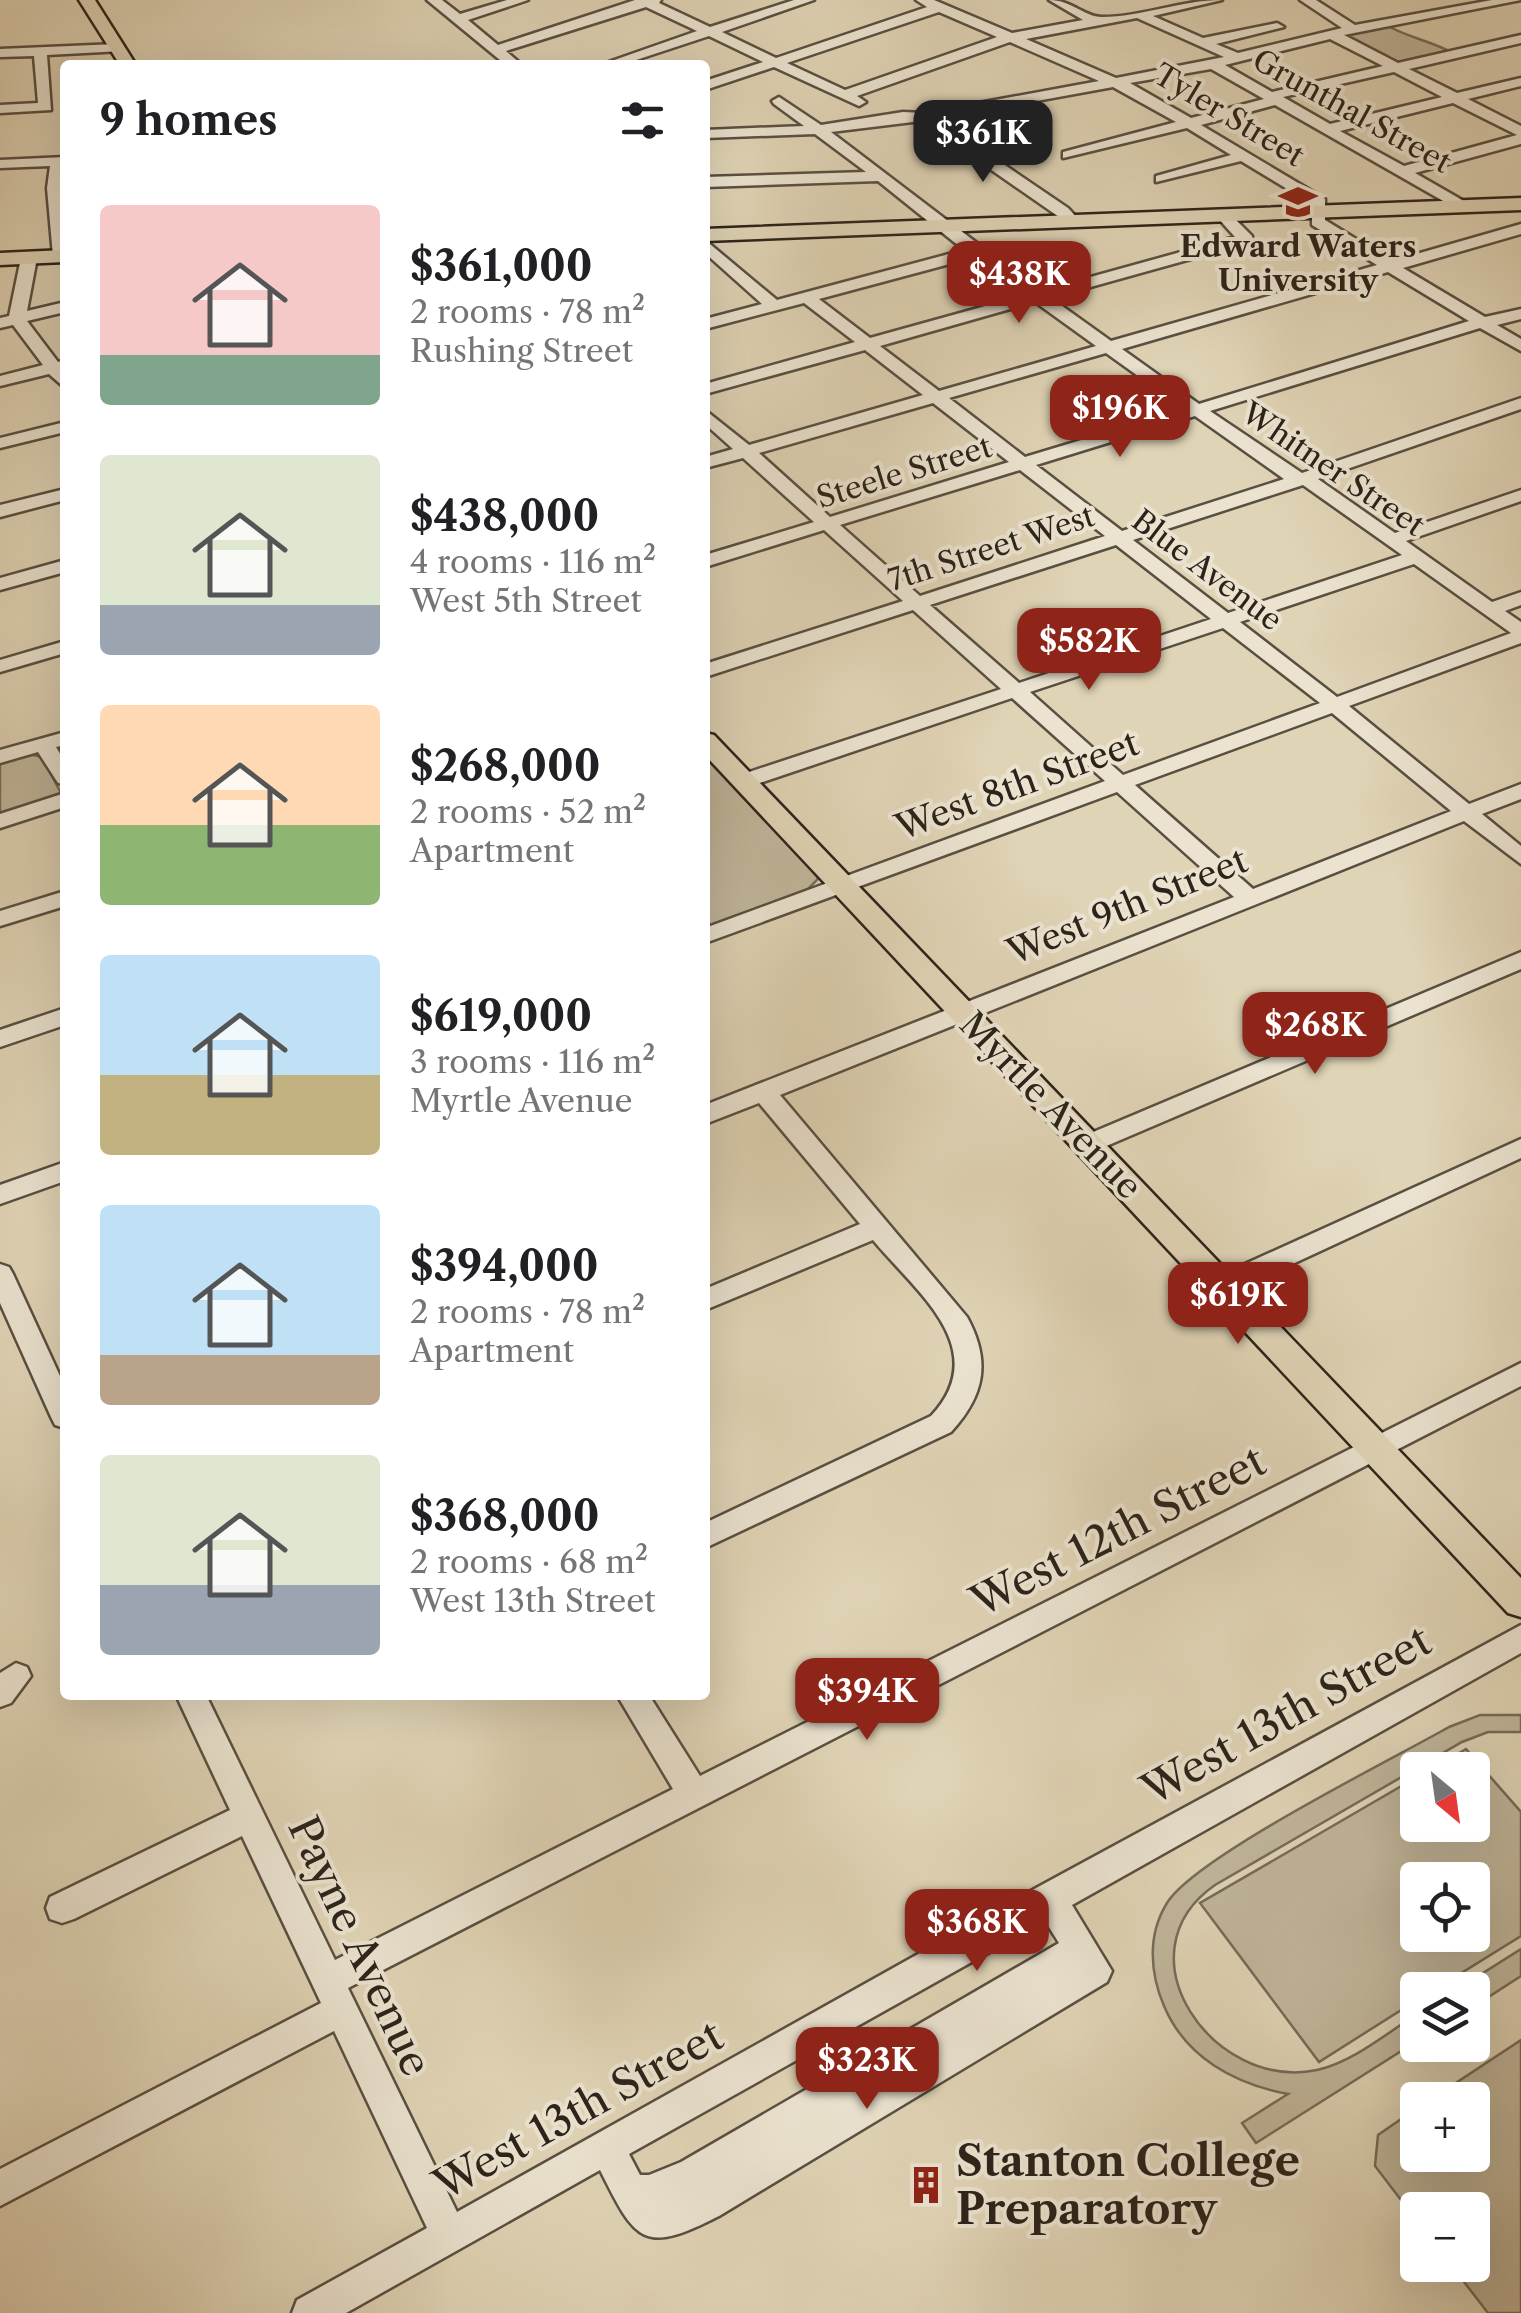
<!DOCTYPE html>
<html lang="en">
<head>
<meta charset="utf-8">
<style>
  :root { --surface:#fff; --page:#f2f2f2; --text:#202124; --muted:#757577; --accent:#8f2418 }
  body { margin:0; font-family:"Libre Caslon Text",serif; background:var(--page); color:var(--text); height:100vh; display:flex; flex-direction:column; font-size:38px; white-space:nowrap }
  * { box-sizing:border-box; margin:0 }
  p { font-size:32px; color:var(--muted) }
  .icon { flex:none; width:55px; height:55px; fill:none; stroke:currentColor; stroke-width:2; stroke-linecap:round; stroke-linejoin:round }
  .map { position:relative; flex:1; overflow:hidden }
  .sheet { position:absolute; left:60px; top:60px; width:650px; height:1640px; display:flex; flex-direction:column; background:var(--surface); border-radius:10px; box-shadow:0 10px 40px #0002 }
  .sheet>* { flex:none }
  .needle { width:65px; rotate:151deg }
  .controls { position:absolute; left:1400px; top:1752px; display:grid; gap:20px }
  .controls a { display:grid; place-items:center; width:90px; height:90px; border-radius:10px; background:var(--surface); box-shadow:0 10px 40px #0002; font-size:50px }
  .price { position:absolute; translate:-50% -85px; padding:0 22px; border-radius:20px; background:var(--accent); color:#fff; font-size:32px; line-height:65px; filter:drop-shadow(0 2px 5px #0008) }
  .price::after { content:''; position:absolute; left:50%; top:60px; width:30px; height:22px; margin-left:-15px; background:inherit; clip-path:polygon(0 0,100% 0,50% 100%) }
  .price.active { background:#222; color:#fff }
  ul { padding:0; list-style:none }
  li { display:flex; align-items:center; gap:30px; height:250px; padding:0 40px }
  li span { display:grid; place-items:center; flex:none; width:280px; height:200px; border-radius:10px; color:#555 }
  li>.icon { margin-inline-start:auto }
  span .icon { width:120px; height:120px; fill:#fffc; stroke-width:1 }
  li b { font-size:42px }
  h2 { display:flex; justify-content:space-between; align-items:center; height:120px; padding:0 40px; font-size:42px }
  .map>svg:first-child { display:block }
</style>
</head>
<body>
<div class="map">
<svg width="1521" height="2313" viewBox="0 0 1521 2313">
  <rect width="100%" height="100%" fill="#e0d4b6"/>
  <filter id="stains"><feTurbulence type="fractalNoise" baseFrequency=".002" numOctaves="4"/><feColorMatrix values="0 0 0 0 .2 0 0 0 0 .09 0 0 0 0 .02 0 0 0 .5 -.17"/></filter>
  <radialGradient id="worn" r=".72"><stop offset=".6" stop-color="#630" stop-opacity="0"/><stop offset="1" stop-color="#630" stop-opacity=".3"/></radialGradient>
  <g fill="#c1b69b" stroke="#766c5a" stroke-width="2.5" fill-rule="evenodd">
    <path d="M1386,25C1409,38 1429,40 1453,53L1401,65L1339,34Z"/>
    <path d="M29,754L42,757L61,793L0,815V763Z"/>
    <path d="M705,755L815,870L818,879L808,889L705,927Z"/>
    <path d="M1480,1715H1521V1732H1488L1462,1742L1215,1885C1116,1954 1214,2092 1317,2070C1353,2062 1387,2033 1417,2014V2041L1256,2143L1242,2123L1288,2094C1235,2084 1186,2058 1164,2006C1150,1973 1147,1935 1167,1903C1195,1857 1391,1760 1449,1727Z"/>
    <path d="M1466,1749L1521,1812V1936L1434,1990H1418L1417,2000L1319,2062L1200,1903L1417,1777L1418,1825H1472V1770H1430ZM1472,1880V1935H1418V1880Z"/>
    <path d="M1521,1949V1976L1473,2007L1472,1990H1456Z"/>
    <path d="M1521,2040V2313H1488L1451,2265H1472V2210H1418L1417,2221L1375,2166L1378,2135L1417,2108L1418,2155H1472V2100H1430Z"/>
  </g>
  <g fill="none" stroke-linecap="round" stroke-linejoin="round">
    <g stroke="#594f41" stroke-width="5">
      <g id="minor">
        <path d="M427,0H442L460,14L507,0H528L468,20L498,45L635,0H661L659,3L710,27L794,0H814L722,32L776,58L927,7L916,0H934L1012,33L1083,20L1049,0C1072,0 1084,17 1102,17C1142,17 1181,0 1222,0L1153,16L1203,38L1277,23L1284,27L1216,44L1238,53L1342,28L1300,0H1316L1355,25L1492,0H1521L1344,35L1398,63L1521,35V43L1409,69L1457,93L1521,78V86L1468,99L1521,126V144L1415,173L1469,204V210H1459L1275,105L1201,125L1325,199V220L1392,261L1521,224V234L1403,268L1485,317L1521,309V319L1497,325L1521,339V351L1480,328L1210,411L1302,473L1521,398V409L1318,479L1395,533L1521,490V501L1406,541L1492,602L1521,592V605L1505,611L1521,622V643L1349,706L1469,804L1521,784V799L1482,814L1521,846V864L1464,821L780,1095L967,1317C991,1361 985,1395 951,1432L705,1548V1523L931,1416C994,1349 916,1292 873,1240L705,1310V1289L860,1224L759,1103L705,1124V1105L1234,897L1117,792L705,943V928L1105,781L1012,698L751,786L744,787L733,781L737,776L1001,689L913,610L705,677V664L903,601L824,530L705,567V555L814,522L743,458L705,468V457L733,449L705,424V410L749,445L923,395L865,350L705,394V384L855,342L804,303L705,329V319L762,304L705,253V240L777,300L964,250L878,181L705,187V177L866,172L815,134L705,138V130L804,126L774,104L772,101L779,97L821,125L903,112L924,113L1099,81L1010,42L857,96L866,102L859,106L774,67L705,90V81L763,62L709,36L621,65H600L697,31L646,7L506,51L522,65H506ZM939,12L997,37L845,90L787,63ZM1137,18L1224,57L1116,78L1026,39ZM1330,39L1383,66L1272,92L1225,65ZM1211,69L1264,99L1191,118L1130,83ZM1394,72L1442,97L1330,124L1283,97ZM1113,87L1176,122L1063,152V158L1187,128L1231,155L1156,176V182L1241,161L1312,204V225L1377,265L1111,341L1051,298L1252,242V236L1228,212H1218V218L1235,237L1040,291L831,132L921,121L1072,226L1080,221L1068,208L937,119ZM1453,103L1517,135L1404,166L1340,131ZM972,258L1025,295L870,338L819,299ZM1388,272L1469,321L1199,404L1122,349ZM1035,302L1096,346L939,391L880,346ZM1106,353L1184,409L1025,457L949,398ZM933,403L1009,462L830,517L759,453ZM1195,416L1284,479L1122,531L1036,465ZM1020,470L1105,536L920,596L840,525ZM1303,485L1402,555L1228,613L1133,540ZM1116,545L1211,619L1019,683L930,605ZM1414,564L1511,633L1337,697L1240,622ZM1223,628L1320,703L1123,775L1030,692ZM1332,713L1451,811L1253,889L1135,785Z"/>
        <path d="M117,44L122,45V51L47,55L51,110L0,113V105L38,103L34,56L0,57V49Z"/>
        <path d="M65,157V260L61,261L53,256L47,188L50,166L0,168V160Z"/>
        <path d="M29,253L37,258L27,311L65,302V312L27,321L58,362L65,360V388L49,374L0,386V376L43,365L13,325L0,328V318L9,316L21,258Z"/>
        <path d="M65,422V432L0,448V438Z"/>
        <path d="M65,489V500L0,517V505Z"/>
        <path d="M65,560V572L0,590V578Z"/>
        <path d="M65,641V653L0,672V660Z"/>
        <path d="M65,732V745L56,747L65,762V784L58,783L38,752L0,763V750Z"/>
        <path d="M65,793V807L0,828V814Z"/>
        <path d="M65,891V906L0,926V911Z"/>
        <path d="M1521,952V969L1097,1150L1088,1153L1076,1144L1079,1138Z"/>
        <path d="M65,1008V1025L0,1047V1030Z"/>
        <path d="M1521,1139V1158L1232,1292H1214L1210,1285L1214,1278Z"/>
        <path d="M65,1162V1181L0,1204V1185Z"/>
        <path d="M0,1264L9,1267L13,1274L65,1387V1428L55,1425L51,1417L0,1303Z"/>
        <path d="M1521,1363V1386L348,1988L457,2212L1038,1887L1521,1625V1653L1072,1905L1112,1971L1107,1982L719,2216C643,2255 636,2242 600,2170L346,2313H292L297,2300L427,2228L334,2031L0,2206V2169L321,2003L242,1836L74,1919L62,1923L50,1919L46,1908L50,1897L230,1810L176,1695H206L335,1960L673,1789L617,1695H649L700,1776ZM1045,1921L1059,1943L681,2162L649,2175H640L629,2154Z"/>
        <path d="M16,1663L27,1667L31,1676L11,1703L0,1707V1673Z"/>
      </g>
    </g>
    <g stroke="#2c231a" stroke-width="5">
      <g id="major">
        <path d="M79,0H95L136,65H120Z"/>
        <path d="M1521,198V210L705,241V229Z"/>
        <path d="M65,250V262L0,265V253Z"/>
        <path d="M705,733L714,735L1521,1578V1617L1508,1613L705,755Z"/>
      </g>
    </g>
    <use href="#minor" fill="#ebe3d0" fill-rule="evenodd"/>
    <use href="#major" fill="#e0d4b6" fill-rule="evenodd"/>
  </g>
  <defs>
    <g id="university-bare" transform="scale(3)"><path d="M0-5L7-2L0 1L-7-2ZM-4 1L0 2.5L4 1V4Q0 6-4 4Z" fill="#8f2418" stroke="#ebe3d0" stroke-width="2.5" paint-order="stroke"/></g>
    <g id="building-bare" transform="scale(3)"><path d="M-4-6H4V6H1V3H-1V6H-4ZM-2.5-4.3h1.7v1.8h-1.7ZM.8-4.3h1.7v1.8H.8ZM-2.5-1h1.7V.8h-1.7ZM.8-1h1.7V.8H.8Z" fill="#8f2418" stroke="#ebe3d0" stroke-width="2.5" paint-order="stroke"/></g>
  </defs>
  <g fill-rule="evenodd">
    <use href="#university-bare" x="1298" y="202"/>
    <use href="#building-bare" x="926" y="2185"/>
  </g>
  <g text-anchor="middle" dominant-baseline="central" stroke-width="8" stroke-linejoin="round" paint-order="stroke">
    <g font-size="30" fill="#2c231a" stroke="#ebe3d0">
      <text transform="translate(1352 111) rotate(29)">Grunthal Street</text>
      <text transform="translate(1229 115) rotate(31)">Tyler Street</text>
      <text transform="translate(1333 469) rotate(34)">Whitner Street</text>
      <text transform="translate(904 472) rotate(-17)">Steele Street</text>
      <text transform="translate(991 548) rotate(-18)">7th Street West</text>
      <text transform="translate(1207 570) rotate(37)">Blue Avenue</text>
    </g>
    <g font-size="30" font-weight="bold" fill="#2c231a" stroke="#ebe3d0">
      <text x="1298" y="246">Edward Waters<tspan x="1298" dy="34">University</tspan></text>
    </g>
    <g font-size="35" fill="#2c231a" stroke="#ebe3d0">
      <text transform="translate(1017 785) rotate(-20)">West 8th Street</text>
      <text transform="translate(1127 906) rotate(-22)">West 9th Street</text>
      <text transform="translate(1051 1105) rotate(46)">Myrtle Avenue</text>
    </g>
    <g font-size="42" fill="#2c231a" stroke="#ebe3d0">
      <text transform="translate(1118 1531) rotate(-27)">West 12th Street</text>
      <text transform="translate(1286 1715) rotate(-29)">West 13th Street</text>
      <text transform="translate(360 1946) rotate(65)">Payne Avenue</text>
      <text transform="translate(578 2110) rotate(-29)">West 13th Street</text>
    </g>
    <g font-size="42" font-weight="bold" fill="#2c231a" stroke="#ebe3d0" text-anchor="start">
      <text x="956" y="2161">Stanton College<tspan x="956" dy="48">Preparatory</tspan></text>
    </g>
  </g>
  <rect width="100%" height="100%" filter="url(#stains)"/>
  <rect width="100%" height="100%" fill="url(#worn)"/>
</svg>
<div class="controls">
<a><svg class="needle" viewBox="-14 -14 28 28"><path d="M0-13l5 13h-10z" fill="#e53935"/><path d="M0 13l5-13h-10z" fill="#757577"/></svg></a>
<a><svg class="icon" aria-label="locate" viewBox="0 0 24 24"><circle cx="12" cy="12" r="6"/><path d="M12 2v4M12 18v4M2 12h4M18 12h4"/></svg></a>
<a><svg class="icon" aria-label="layers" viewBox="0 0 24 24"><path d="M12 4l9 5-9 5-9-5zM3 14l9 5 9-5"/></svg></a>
<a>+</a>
<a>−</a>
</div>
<b class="price active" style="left:983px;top:185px">$361K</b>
<b class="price" style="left:1019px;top:326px">$438K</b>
<b class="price" style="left:1120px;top:460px">$196K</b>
<b class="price" style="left:1089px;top:693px">$582K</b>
<b class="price" style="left:1315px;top:1077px">$268K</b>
<b class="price" style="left:1238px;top:1347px">$619K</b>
<b class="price" style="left:867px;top:1743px">$394K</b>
<b class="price" style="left:977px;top:1974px">$368K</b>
<b class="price" style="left:867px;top:2112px">$323K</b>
<section class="sheet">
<h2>9 homes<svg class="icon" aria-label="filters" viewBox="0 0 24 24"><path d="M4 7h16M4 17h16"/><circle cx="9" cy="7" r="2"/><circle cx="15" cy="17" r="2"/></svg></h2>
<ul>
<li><span style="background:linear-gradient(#f6c9c9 75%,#7fa58c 0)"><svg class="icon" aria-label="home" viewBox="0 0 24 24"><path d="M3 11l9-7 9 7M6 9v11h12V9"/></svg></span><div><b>$361,000</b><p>2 rooms · 78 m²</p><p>Rushing Street</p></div></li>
<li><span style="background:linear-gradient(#dfe7d0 75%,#9aa5b1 0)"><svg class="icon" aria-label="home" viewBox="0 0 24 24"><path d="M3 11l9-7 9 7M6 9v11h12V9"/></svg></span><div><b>$438,000</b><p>4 rooms · 116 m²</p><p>West 5th Street</p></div></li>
<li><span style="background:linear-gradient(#ffd9b3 60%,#8fb573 0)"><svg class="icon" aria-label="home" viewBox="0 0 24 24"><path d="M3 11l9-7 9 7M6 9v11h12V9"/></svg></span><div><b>$268,000</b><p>2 rooms · 52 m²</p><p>Apartment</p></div></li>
<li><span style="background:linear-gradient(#bfe0f5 60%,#c2b280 0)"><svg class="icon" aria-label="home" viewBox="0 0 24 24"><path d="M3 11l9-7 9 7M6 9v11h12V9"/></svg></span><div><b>$619,000</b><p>3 rooms · 116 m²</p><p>Myrtle Avenue</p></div></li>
<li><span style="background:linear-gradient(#bfe0f5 75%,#b9a48a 0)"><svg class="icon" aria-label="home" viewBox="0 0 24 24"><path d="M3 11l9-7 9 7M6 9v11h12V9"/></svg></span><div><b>$394,000</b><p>2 rooms · 78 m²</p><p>Apartment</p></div></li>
<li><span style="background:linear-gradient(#dfe7d0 65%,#9aa5b1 0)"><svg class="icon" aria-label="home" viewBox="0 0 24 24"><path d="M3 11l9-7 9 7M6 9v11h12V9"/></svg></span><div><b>$368,000</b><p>2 rooms · 68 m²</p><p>West 13th Street</p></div></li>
</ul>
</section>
</div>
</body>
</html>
